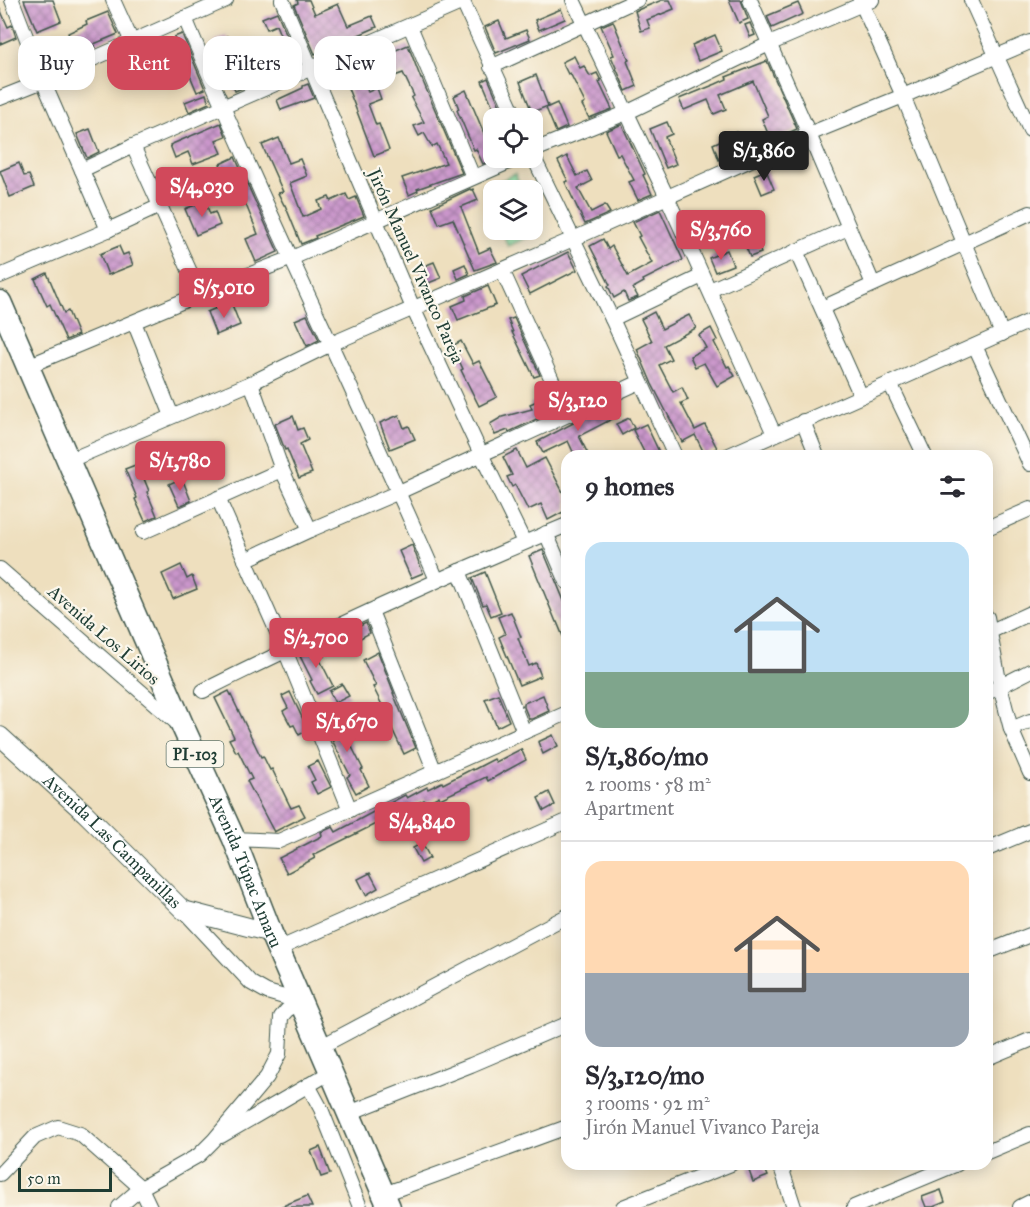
<!DOCTYPE html>
<html lang="en">
<head>
<meta charset="utf-8">
<style>
  :root { --surface:#fff; --page:#f7f7f7; --text:#2b2b33; --muted:#7c7c81; --line:#e1e1e2; --accent:#d1495b }
  body { margin:0; font-family:"IM FELL Great Primer",serif; background:var(--page); color:var(--text); height:100vh; display:flex; flex-direction:column; font-size:22px; white-space:nowrap }
  * { box-sizing:border-box; margin:0 }
  p { font-size:20px; color:var(--muted) }
  .icon { flex:none; width:33px; height:33px; fill:none; stroke:currentColor; stroke-width:2; stroke-linecap:round; stroke-linejoin:round }
  .map { position:relative; flex:1; overflow:hidden }
  .side { position:absolute; left:561px; top:450px; width:432px; height:720px; display:flex; flex-direction:column; background:var(--surface); border-radius:18px; box-shadow:0 3px 15px #0003 }
  .side>* { flex:none }
  .hud { position:absolute; left:18px; top:36px; width:453px; height:54px; display:flex; gap:12px }
  .tools { position:absolute; left:483px; top:108px; display:grid; gap:12px }
  .tools a { display:grid; place-items:center; width:60px; height:60px; border-radius:12px; background:var(--surface); box-shadow:0 3px 15px #0003; font-size:30px }
  .scale { position:absolute; left:18px; bottom:15px; width:94px; box-sizing:border-box; padding-left:6px; border:3px solid #1f3d34; border-top:0; font-size:16px; line-height:21px; white-space:nowrap; color:#1f3d34; -webkit-text-stroke:4px #fbf7ec; paint-order:stroke }
  .price { position:absolute; translate:-50% -51px; padding:0 14px; border-radius:6px; background:var(--accent); color:#fff; font-size:20px; line-height:39px; filter:drop-shadow(0 2px 3px #0008) }
  .price::after { content:''; position:absolute; left:50%; top:36px; width:18px; height:14px; margin-left:-9px; background:inherit; clip-path:polygon(0 0,100% 0,50% 100%) }
  .price.on { background:#222; color:#fff }
  ul { padding:0; list-style:none }
  li { display:grid; align-content:center; gap:12px; height:318px; padding:0 24px }
  li+li { border-top:2px solid var(--line) }
  li span { display:grid; place-items:center; height:186px; border-radius:18px; color:#555 }
  li>.icon { margin-inline-start:auto }
  span .icon { width:108px; height:108px; fill:#fffc; stroke-width:1 }
  li b { font-size:26px }
  h2 { display:flex; justify-content:space-between; align-items:center; height:72px; padding:0 24px; font-size:26px }
  .tag { padding:0 21px; border-radius:18px; background:var(--surface); box-shadow:0 3px 15px #0003; font-size:21px; line-height:54px }
  .tag.on { background:var(--accent); color:#fff }
  .map>svg:first-child { display:block }
</style>
</head>
<body>
<div class="map">
<svg width="1030" height="1207" viewBox="0 0 1030 1207">
  <defs>
    <pattern id="building-cross-hatch" width="8" height="8" patternUnits="userSpaceOnUse" patternTransform="scale(1.5)"><rect width="8" height="8" fill="#ca96cb"/><path d="M0 0l8 8M0 8l8-8" fill="none" stroke="#a37ca6"/></pattern>
  </defs>
  <rect width="100%" height="100%" fill="#fbf7ec"/>
  <filter id="ink" filterUnits="userSpaceOnUse"><feTurbulence type="fractalNoise" baseFrequency=".0167" numOctaves="2"/><feDisplacementMap in="SourceGraphic" scale="12" xChannelSelector="R" yChannelSelector="G"/><feConvolveMatrix kernelMatrix="1 2 1 2 8 2 1 2 1" color-interpolation-filters="sRGB"/></filter>
  <filter id="wash" filterUnits="userSpaceOnUse"><feTurbulence type="fractalNoise" baseFrequency=".008" numOctaves="4" result="noise"/><feDisplacementMap in="SourceGraphic" scale="24" xChannelSelector="R" yChannelSelector="G"/><feGaussianBlur stdDeviation="1.35" result="paint"/><feColorMatrix in="noise" values="0 0 0 0 0 0 0 0 0 0 0 0 0 0 0 0 0 1.4 0 .05"/><feComposite in="paint" operator="in"/></filter>
  <g filter="url(#wash)">
    <rect width="100%" height="100%" fill="#eedfbe"/>
    <g fill="#8ae0a2" stroke="#548e6b" stroke-width="1.5">
      <path d="M515,174L522,190H494L493,213L483,189Z"/>
      <path d="M533,215L540,232L508,246L501,230H532Z"/>
    </g>
    <g id="blocks">
      <g fill="url(#building-cross-hatch)">
        <path d="M24,0H53L61,21L37,31Z"/>
        <path d="M297,0H309L315,14L338,4L348,26L372,16L377,27L315,54L294,5L298,3Z"/>
        <path d="M662,0H670L674,9L647,20L650,28L641,31L635,11Z"/>
        <path d="M729,0H741L748,19L739,23Z"/>
        <path d="M798,3L803,14L772,28L767,16Z"/>
        <path d="M0,9L8,27L12,25L16,37L0,44Z"/>
        <path d="M561,9L565,19L539,30L535,20Z"/>
        <path d="M108,12L118,34L94,44L95,47L77,55L68,33L87,24L86,21Z"/>
        <path d="M277,12L299,64L287,69L279,50L285,47L276,25L267,29L262,18Z"/>
        <path d="M499,21L506,38L526,30L530,39L496,53L485,27Z"/>
        <path d="M613,21L629,60L627,61L637,86L626,91L611,56L614,55L601,26Z"/>
        <path d="M750,23L755,35L750,37L745,25Z"/>
        <path d="M182,34L205,89L197,92L174,37Z"/>
        <path d="M715,35L722,51L698,61L692,45Z"/>
        <path d="M227,36L232,49L240,46L254,83L235,91L215,41Z"/>
        <path d="M408,45L421,79H422L424,84L462,173L417,189L418,191L409,195L402,178L446,163L437,144L432,147L424,133L419,136L414,126L424,122L411,98L414,96L403,73L392,77L384,55Z"/>
        <path d="M139,52L149,74L124,84L115,62Z"/>
        <path d="M574,56L580,68L584,66L590,76L597,73L601,81L599,82L612,109L589,118L582,105L585,103L570,73L568,74L562,62Z"/>
        <path d="M767,61L797,129L771,141L762,119L768,116L753,81L720,95L726,109L714,114L708,100L684,110L679,99L716,84L727,79L726,77Z"/>
        <path d="M359,63L368,92L377,88L381,99L368,104L376,125L379,124L389,150L374,156L346,83L342,84L338,70Z"/>
        <path d="M536,75L548,106L532,112L520,82Z"/>
        <path d="M488,78L500,106L494,109L482,81Z"/>
        <path d="M308,84L314,98L281,110L277,100L303,88V86Z"/>
        <path d="M466,90L488,143L494,141V159L483,164L476,149L474,150L457,110L459,109L454,96Z"/>
        <path d="M206,94L209,103L189,112L185,102Z"/>
        <path d="M557,103L567,127L556,132L546,108Z"/>
        <path d="M667,122L672,134L665,137L676,164L666,168L650,129Z"/>
        <path d="M221,123L226,136L216,140L222,153L193,164L188,152L175,158L170,145Z"/>
        <path d="M620,125H622L645,174L643,175L652,194L638,200L629,182L634,180L620,154L617,155L606,131Z"/>
        <path d="M90,129L99,152L87,158L77,134Z"/>
        <path d="M736,132L744,150L719,160L713,144L724,139V137Z"/>
        <path d="M279,138L289,163L300,159L307,176L290,183L303,217L321,209L318,201L329,197L331,201L346,194L349,200L356,197L364,216L315,236L316,238L301,244L285,205H284L278,193L283,192L262,145Z"/>
        <path d="M567,156L577,176L587,171L592,181L578,188L591,212L605,205L610,213L585,224L565,182L568,181L558,161Z"/>
        <path d="M235,157L278,252L256,262L246,239L258,234L232,171L224,174L220,164Z"/>
        <path d="M19,163L24,176L29,175L34,187L10,197L0,171Z"/>
        <path d="M766,170L774,189L762,194L754,175Z"/>
        <path d="M470,189L471,190L473,189L478,200L461,207L479,253L490,248L497,262L475,270L453,219L439,224L432,207Z"/>
        <path d="M205,201L210,214L215,212L220,225L196,235L185,209Z"/>
        <path d="M660,210L683,260L643,280L644,282L633,288L638,297L628,301L624,292L614,298L608,286L610,285L590,246L603,239L608,249L612,246L628,276L652,263L638,237L640,236L633,222Z"/>
        <path d="M705,215L710,226L694,233L689,222Z"/>
        <path d="M751,228L761,253L750,257L740,232Z"/>
        <path d="M119,246L123,255L128,253L133,265L108,275L100,254Z"/>
        <path d="M727,250L733,265L715,272L709,258Z"/>
        <path d="M568,252L577,270L530,294L521,276Z"/>
        <path d="M434,262L441,278L426,284L419,268Z"/>
        <path d="M465,264L469,274L458,279L454,269Z"/>
        <path d="M47,273L64,313L68,311L78,335L66,340L50,304L47,306L35,279Z"/>
        <path d="M488,286L496,305L458,320L452,306L466,300L465,296Z"/>
        <path d="M231,302L240,325L216,335L207,312Z"/>
        <path d="M654,312L662,329L689,315L696,328L664,345L671,359L659,365L673,392L682,387L688,400L681,403L695,430L705,425L717,448L705,455L695,435L682,442L652,384L637,349L652,341L641,319Z"/>
        <path d="M307,315L319,340L307,346L295,320Z"/>
        <path d="M514,318L540,375L534,377L512,332H513L508,320Z"/>
        <path d="M711,328L717,340L714,342L727,367L729,366L735,376L717,386L704,363L695,367L690,356L706,348L699,335Z"/>
        <path d="M461,341L473,364L479,361L497,397L479,406L461,370L463,369L452,346Z"/>
        <path d="M548,394L556,410L509,432L508,430L495,435L490,424L502,417L532,409L530,404L544,398V396Z"/>
        <path d="M614,404L620,415L579,436L589,456H575L568,441L543,453L537,442L581,419Z"/>
        <path d="M399,415L404,428L409,426L415,439L390,449L380,423Z"/>
        <path d="M293,416L298,430L303,428L308,440L300,444L312,473L299,478L287,449L285,450L275,424Z"/>
        <path d="M629,418L634,428L622,435L616,424Z"/>
        <path d="M646,424L652,437L661,456H646L633,430Z"/>
        <path d="M517,450L526,468L545,458L567,500V510L548,520L541,504L528,510L515,485L512,487L507,477L512,475L503,457Z"/>
        <path d="M138,464L149,491L147,492L157,516L145,521L135,499L137,498L125,469Z"/>
        <path d="M182,478L191,501L179,506L169,484Z"/>
        <path d="M412,545L423,573L411,578L399,551Z"/>
        <path d="M543,550L567,608V646L557,622H556L529,556Z"/>
        <path d="M181,565L187,579L192,576L197,589L173,599L162,574Z"/>
        <path d="M485,572L501,612L491,616L486,604L483,605L472,578Z"/>
        <path d="M511,612L521,637L518,638L529,666L536,663L541,676L519,685L499,637L505,634L498,617Z"/>
        <path d="M366,623L370,633L355,641L350,631Z"/>
        <path d="M318,645L324,656L319,658L333,686L317,694L310,681L312,680L299,654Z"/>
        <path d="M378,652L394,693H393L416,748L404,754L386,716L387,715L373,687L376,686L363,660Z"/>
        <path d="M342,684L349,696L335,703L329,691Z"/>
        <path d="M229,691L261,757L263,756L270,770L272,769L291,808L299,805L305,816L274,832L247,781L252,779L238,751L236,752L229,739L234,737L215,698Z"/>
        <path d="M290,692L308,730L299,735L294,725L291,726L283,711L288,708L282,696Z"/>
        <path d="M498,694L509,721L497,727L485,699Z"/>
        <path d="M543,695L549,711L532,719H529L524,707V703Z"/>
        <path d="M340,713L348,729L344,731L363,769L361,770L369,786L356,793L347,777L350,775L332,740L334,738L325,721Z"/>
        <path d="M553,735L558,746L543,754L538,742Z"/>
        <path d="M521,749L526,760L502,773L488,781L486,777L440,799L439,796L426,803L424,800L313,855L315,858L287,873L279,858L322,836L321,832L333,827L336,832L405,795L407,798L427,787L428,789L442,782L443,784L472,769L473,770L494,759L496,762Z"/>
        <path d="M318,761L331,787L317,794L311,782L315,780L308,766Z"/>
        <path d="M549,792L555,805L544,811L538,798Z"/>
        <path d="M422,843L430,858L421,863L413,848Z"/>
        <path d="M370,873L378,888L366,895L358,879Z"/>
        <path d="M320,1147L330,1174L321,1177L311,1151Z"/>
        <path d="M757,1164H763L768,1176L753,1182L748,1168Z"/>
        <path d="M941,1190L945,1202L933,1207H926L922,1197Z"/>
        <path d="M307,1196L312,1207H280Z"/>
      </g>
    </g>
  </g>
  <g filter="url(#ink)">
    <use href="#blocks" fill-opacity="0" stroke="#3e5549" stroke-width="1.5"/>
    <g fill="none" stroke-linecap="round" stroke-linejoin="round">
      <g stroke="#3e5549" stroke-width="16">
        <g id="minor">
          <path d="M12,0L43,81L108,230"/>
          <path d="M113,0L132,42"/>
          <path d="M282,0L413,308L481,454L524,542"/>
          <path d="M462,0L516,118"/>
          <path d="M573,0L667,197L774,434"/>
          <path d="M750,0L809,134L873,284"/>
          <path d="M860,0L903,96L1002,334"/>
          <path d="M971,0L1030,130"/>
          <path d="M185,18C264,208 356,392 437,580"/>
          <path d="M410,26L473,177"/>
          <path d="M491,67L637,0"/>
          <path d="M0,98L43,81L226,0"/>
          <path d="M133,146L200,294"/>
          <path d="M532,151L626,113L769,44L872,0"/>
          <path d="M532,154L612,319L675,456"/>
          <path d="M82,170L133,146L463,2"/>
          <path d="M796,251L861,396"/>
          <path d="M502,270L568,415"/>
          <path d="M0,276L108,230L160,206"/>
          <path d="M710,290L848,228"/>
          <path d="M822,308L1030,213"/>
          <path d="M612,319L702,276"/>
          <path d="M134,322L172,416"/>
          <path d="M975,346L1030,464"/>
          <path d="M28,366L200,294L292,258L518,158"/>
          <path d="M251,383L282,470L310,530"/>
          <path d="M890,383L925,456"/>
          <path d="M803,421L817,456"/>
          <path d="M727,456L1030,321"/>
          <path d="M68,461L251,383L331,344L573,239L809,134L903,96L1030,42"/>
          <path d="M218,498L285,650L350,810"/>
          <path d="M987,528L1030,509"/>
          <path d="M143,532L282,470"/>
          <path d="M546,533L567,582"/>
          <path d="M245,560L310,530L399,492L640,382"/>
          <path d="M0,569L177,723"/>
          <path d="M459,571L524,732"/>
          <path d="M371,611L435,772"/>
          <path d="M987,617L1000,686L1011,729L1030,773"/>
          <path d="M987,633L1030,613"/>
          <path d="M203,691C323,631 444,576 567,525"/>
          <path d="M987,693L1030,671"/>
          <path d="M1011,729L1030,721"/>
          <path d="M234,839L279,841L567,713"/>
          <path d="M987,849L1030,831"/>
          <path d="M183,910L251,983L267,992L301,1002"/>
          <path d="M278,949L567,821"/>
          <path d="M987,952L1030,935"/>
          <path d="M320,1047L567,916"/>
          <path d="M987,1058L1030,1040"/>
          <path d="M308,1085L321,1109L360,1207"/>
          <path d="M349,1113L471,1065L567,1024"/>
          <path d="M221,1136L331,1072"/>
          <path d="M987,1152L1030,1134"/>
          <path d="M780,1164L794,1207"/>
          <path d="M0,1174L35,1137L58,1127L80,1134L141,1188L150,1207"/>
          <path d="M384,1194L567,1127"/>
          <path d="M119,1207L141,1188L199,1155L214,1140L267,1077L279,1054L281,1017L287,1010L301,1002"/>
          <path d="M623,1207L731,1164"/>
          <path d="M854,1207L957,1164"/>
          <path d="M1020,1207L1030,1202"/>
        </g>
      </g>
      <g stroke="#3e5549" stroke-width="20">
        <g id="tertiary">
          <path id="s1" d="M0,736L85,813L183,910L271,933"/>
        </g>
      </g>
      <g stroke="#3e5549" stroke-width="25">
        <g id="primary">
          <path id="s2" d="M0,302L184,729L234,839L271,933L389,1207"/>
        </g>
      </g>
      <use href="#minor" stroke="#fff" stroke-width="14"/>
      <use href="#tertiary" stroke="#fff" stroke-width="18"/>
      <use href="#primary" stroke="#fff" stroke-width="22"/>
    </g>
  </g>
  <g text-anchor="middle" dominant-baseline="central" stroke-width="4.5" stroke-linejoin="round" paint-order="stroke">
    <rect fill="#fbf7ec" stroke="#61756b" stroke-width="1.5" x="166.5" y="741" width="57" height="26" rx="4.5"/>
    <g font-size="16" font-weight="bold" fill="#1f3d34">
      <text x="195" y="754">PI-103</text>
    </g>
    <g font-size="18" fill="#1f3d34" stroke="#fbf7ec">
      <text transform="translate(416 266) rotate(66)">Jirón Manuel Vivanco Pareja</text>
      <text transform="translate(104 635) rotate(41)">Avenida Los Lirios</text>
      <text stroke="none"><textPath href="#s1" startOffset="154">Avenida Las Campanillas</textPath></text>
      <text stroke="none"><textPath href="#s2" startOffset="620">Avenida Túpac Amaru</textPath></text>
    </g>
  </g>
</svg>
<div class="tools">
<a><svg class="icon" aria-label="locate" viewBox="0 0 24 24"><circle cx="12" cy="12" r="6"/><path d="M12 2v4M12 18v4M2 12h4M18 12h4"/></svg></a>
<a><svg class="icon" aria-label="layers" viewBox="0 0 24 24"><path d="M12 4l9 5-9 5-9-5zM3 14l9 5 9-5"/></svg></a>
</div>
<div class="scale">50 m</div>
<b class="price on" style="left:764px;top:182px">S/1,860</b>
<b class="price" style="left:202px;top:218px">S/4,030</b>
<b class="price" style="left:721px;top:261px">S/3,760</b>
<b class="price" style="left:224px;top:319px">S/5,010</b>
<b class="price" style="left:578px;top:432px">S/3,120</b>
<b class="price" style="left:180px;top:492px">S/1,780</b>
<b class="price" style="left:316px;top:669px">S/2,700</b>
<b class="price" style="left:347px;top:753px">S/1,670</b>
<b class="price" style="left:422px;top:853px">S/4,840</b>
<div class="hud">
<a class="tag">Buy</a>
<a class="tag on">Rent</a>
<a class="tag">Filters</a>
<a class="tag">New</a>
</div>
<section class="side">
<h2>9 homes<svg class="icon" aria-label="filters" viewBox="0 0 24 24"><path d="M4 7h16M4 17h16"/><circle cx="9" cy="7" r="2"/><circle cx="15" cy="17" r="2"/></svg></h2>
<ul>
<li><span style="background:linear-gradient(#bfe0f5 70%,#7fa58c 0)"><svg class="icon" aria-label="home" viewBox="0 0 24 24"><path d="M3 11l9-7 9 7M6 9v11h12V9"/></svg></span><div><b>S/1,860/mo</b><p>2 rooms · 58 m²</p><p>Apartment</p></div></li>
<li><span style="background:linear-gradient(#ffd9b3 60%,#9aa5b1 0)"><svg class="icon" aria-label="home" viewBox="0 0 24 24"><path d="M3 11l9-7 9 7M6 9v11h12V9"/></svg></span><div><b>S/3,120/mo</b><p>3 rooms · 92 m²</p><p>Jirón Manuel Vivanco Pareja</p></div></li>
</ul>
</section>
</div>
</body>
</html>
